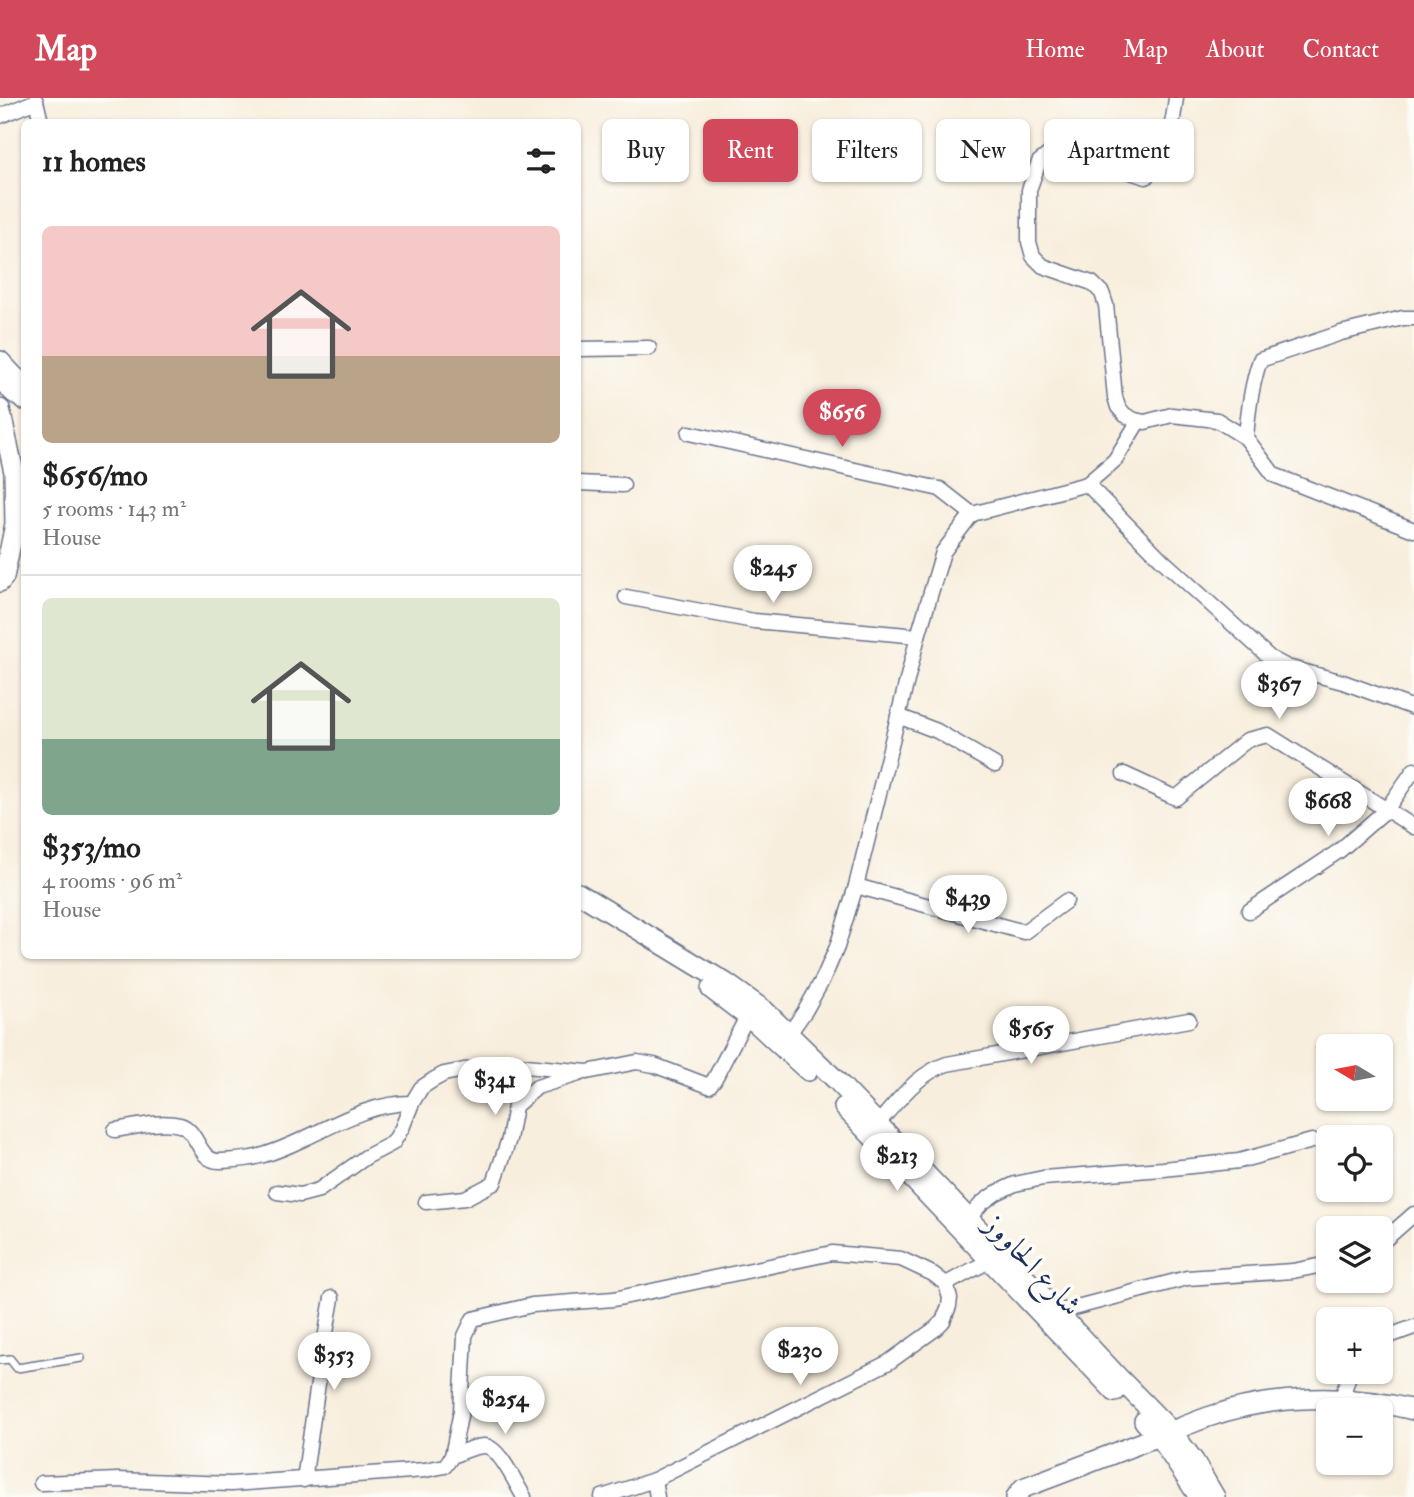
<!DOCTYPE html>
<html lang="en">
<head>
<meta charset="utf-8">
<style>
  :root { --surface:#fff; --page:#f6f6f6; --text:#222; --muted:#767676; --line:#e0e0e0; --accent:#d1495b }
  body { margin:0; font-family:"IM FELL Double Pica",Amiri,serif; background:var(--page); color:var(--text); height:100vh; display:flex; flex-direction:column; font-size:26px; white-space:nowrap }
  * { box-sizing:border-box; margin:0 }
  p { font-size:23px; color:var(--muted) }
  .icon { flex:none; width:38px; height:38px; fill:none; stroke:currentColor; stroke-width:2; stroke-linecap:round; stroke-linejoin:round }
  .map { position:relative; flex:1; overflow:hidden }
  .sheet { position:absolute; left:21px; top:21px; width:560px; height:840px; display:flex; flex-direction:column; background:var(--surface); border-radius:10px; box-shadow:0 2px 5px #0004 }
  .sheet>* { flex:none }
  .hud { position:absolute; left:602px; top:21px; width:665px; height:63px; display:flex; gap:14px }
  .needle { width:46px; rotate:280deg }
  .buttons { position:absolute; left:1316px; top:936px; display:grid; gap:14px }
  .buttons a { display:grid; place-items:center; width:77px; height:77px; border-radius:10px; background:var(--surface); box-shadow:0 2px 5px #0004; font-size:35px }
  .price { position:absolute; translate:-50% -60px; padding:0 16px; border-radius:24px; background:#fff; color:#222; font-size:23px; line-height:46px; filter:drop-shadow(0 2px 4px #0008) }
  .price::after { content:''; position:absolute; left:50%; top:42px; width:21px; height:16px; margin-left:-10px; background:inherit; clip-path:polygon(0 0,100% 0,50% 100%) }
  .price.on { background:var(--accent); color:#fff }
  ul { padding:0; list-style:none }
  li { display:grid; align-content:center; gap:14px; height:371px; padding:0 21px }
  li+li { border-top:2px solid var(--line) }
  li span { display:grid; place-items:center; height:217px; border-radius:10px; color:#555 }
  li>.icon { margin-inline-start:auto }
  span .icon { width:126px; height:126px; fill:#fffc; stroke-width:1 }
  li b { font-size:30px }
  h2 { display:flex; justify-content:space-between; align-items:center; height:84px; padding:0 21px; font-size:30px }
  .pill { padding:0 24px; border-radius:10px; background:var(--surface); box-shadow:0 2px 5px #0004; font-size:24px; line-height:63px }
  .pill.on { background:var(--accent); color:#fff }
  header { display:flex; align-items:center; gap:42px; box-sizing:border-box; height:98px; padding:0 35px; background:var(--accent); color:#fff }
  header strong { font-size:33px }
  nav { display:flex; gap:38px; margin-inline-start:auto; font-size:24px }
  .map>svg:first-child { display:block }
</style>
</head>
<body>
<header>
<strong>Map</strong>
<nav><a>Home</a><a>Map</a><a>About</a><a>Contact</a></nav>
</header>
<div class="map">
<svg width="1414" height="1399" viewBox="0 0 1414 1399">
  <rect width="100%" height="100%" fill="#fdfcf7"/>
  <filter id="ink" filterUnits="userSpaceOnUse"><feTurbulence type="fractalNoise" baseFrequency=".0143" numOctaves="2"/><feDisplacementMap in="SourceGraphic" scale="14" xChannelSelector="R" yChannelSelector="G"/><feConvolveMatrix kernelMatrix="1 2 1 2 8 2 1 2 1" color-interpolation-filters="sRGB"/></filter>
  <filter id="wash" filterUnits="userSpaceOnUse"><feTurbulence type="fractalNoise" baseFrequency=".00686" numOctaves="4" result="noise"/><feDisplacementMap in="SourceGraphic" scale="28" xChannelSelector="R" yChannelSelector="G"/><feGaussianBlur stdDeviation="1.57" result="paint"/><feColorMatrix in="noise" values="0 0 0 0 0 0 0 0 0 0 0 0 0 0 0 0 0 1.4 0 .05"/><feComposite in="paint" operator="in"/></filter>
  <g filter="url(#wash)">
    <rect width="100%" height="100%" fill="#f8eedd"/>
  </g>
  <g filter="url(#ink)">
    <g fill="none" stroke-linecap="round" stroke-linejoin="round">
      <g stroke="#68728a" stroke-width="10">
        <path id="lane" d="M0,1262L10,1261L17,1270L81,1260"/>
      </g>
      <g stroke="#68728a" stroke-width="17">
        <g id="street">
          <path d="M1176,0C1172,32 1168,54 1146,79L1118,70L1077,51L1053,53L1039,64L1029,92V144L1033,158L1043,168L1092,185L1102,195L1106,207L1115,299L1118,309L1125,317L1135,322L1145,324L1172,317L1217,322L1246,340L1274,377L1414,432"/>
          <path d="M0,18L36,3L41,24"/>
          <path d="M578,251L649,250"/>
          <path d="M689,335L940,391L972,416"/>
          <path d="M1246,340C1248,313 1251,288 1260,262L1341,235L1403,220H1414"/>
          <path d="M578,385L623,387"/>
          <path d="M1087,386L1161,461L1270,560L1287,569L1343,584L1414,610"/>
          <path d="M626,499L754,523L918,538"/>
          <path d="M898,618L937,633L995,667"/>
          <path d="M1124,676L1176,700L1247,642L1268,637L1414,729"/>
          <path d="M856,788L1024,834L1066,803"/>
          <path d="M1249,813L1339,753L1386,712L1414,672"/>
          <path d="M789,936L805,913L823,881L837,849L856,788L918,538L943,454L972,416L1087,386L1115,362L1138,324"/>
          <path d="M878,1025C899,1002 917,976 947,966L1189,922"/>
          <path d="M115,1032C135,1029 160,1022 180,1027C200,1033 197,1065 222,1063C235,1062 247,1062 260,1058C312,1044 355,1005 412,1005"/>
          <path d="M277,1094L300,1097L319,1092L366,1059L393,1045L402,1030L412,1005L421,990L433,982L444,976L464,972L516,967L587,974L637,964L654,967L709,988L714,982L750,913"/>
          <path d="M426,1104L465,1100L494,1085L509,1041L515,1008L537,989L579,976"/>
          <path d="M969,1120L982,1105L996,1095L1015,1086L1043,1080L1163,1071L1239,1063L1312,1043"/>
          <path d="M1381,1145L1414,1116"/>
          <path d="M1058,1214L1187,1180L1293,1173L1328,1166"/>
          <path d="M1381,1241L1414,1229"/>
          <path d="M1342,1300L1350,1274"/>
          <path d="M452,1358C462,1354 474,1348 484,1348C499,1348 516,1386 524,1399"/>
          <path d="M304,1382L322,1258L332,1200"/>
          <path d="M654,1382L657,1399"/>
          <path d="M41,1385L118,1382L231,1386L425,1372L445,1368L452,1358L461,1313L465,1238L473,1221L532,1207L614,1201L832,1155L901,1161L933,1176L946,1186L989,1163"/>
          <path d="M602,1399L654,1382L889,1264L935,1231L943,1223L949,1208L950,1200L946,1186"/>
        </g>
      </g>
      <g stroke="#68728a" stroke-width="22">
        <g id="secondary">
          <path d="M0,263L14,278L24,286"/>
          <path d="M0,281L14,295L24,302"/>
          <path d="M0,311L14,374L15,426L4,479L0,484"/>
          <path d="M578,795L726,885L764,912L837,983L1033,1188L1120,1281L1172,1334L1194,1363L1215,1399"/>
          <path d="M711,891L757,926L808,973"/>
          <path d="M844,1009L1115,1294"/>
          <path d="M1144,1323L1159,1339L1199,1399"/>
          <path d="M1016,1399L1023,1390C1063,1375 1103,1360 1143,1344C1165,1336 1186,1327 1208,1319C1271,1297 1350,1295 1414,1312"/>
        </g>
      </g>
      <use href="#lane" stroke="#fff" stroke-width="7"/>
      <use href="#street" stroke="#fff" stroke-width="14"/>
      <use href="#secondary" stroke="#fff" stroke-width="19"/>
    </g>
  </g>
  <g text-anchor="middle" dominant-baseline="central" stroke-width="7" stroke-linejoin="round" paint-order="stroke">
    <g font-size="30" fill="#1b2f5e" stroke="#fdfcf7">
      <text transform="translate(1033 1167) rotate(47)">شارع الحاووز</text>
    </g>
  </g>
</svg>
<div class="buttons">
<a><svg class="needle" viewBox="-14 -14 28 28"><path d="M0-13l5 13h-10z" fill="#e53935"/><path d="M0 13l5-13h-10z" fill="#767676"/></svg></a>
<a><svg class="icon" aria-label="locate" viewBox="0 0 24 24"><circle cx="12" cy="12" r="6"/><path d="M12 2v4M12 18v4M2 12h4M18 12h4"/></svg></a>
<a><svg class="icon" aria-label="layers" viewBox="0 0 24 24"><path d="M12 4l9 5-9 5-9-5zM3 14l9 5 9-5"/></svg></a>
<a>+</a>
<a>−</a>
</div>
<b class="price on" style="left:842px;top:351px">$656</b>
<b class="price" style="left:773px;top:507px">$245</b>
<b class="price" style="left:1279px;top:623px">$367</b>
<b class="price" style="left:1328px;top:740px">$668</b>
<b class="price" style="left:968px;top:837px">$439</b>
<b class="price" style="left:1031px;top:968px">$565</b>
<b class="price" style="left:495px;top:1019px">$341</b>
<b class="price" style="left:897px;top:1095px">$213</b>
<b class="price" style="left:800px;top:1289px">$230</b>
<b class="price" style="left:334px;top:1294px">$353</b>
<b class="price" style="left:505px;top:1338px">$254</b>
<div class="hud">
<a class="pill">Buy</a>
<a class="pill on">Rent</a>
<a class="pill">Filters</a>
<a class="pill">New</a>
<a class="pill">Apartment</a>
</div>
<section class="sheet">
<h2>11 homes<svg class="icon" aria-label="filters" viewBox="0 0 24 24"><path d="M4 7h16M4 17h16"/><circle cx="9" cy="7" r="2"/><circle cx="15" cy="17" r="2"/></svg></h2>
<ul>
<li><span style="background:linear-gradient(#f6c9c9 60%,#b9a48a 0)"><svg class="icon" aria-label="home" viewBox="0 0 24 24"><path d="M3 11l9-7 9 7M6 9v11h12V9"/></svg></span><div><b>$656/mo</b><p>5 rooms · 143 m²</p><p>House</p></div></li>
<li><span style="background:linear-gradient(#dfe7d0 65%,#7fa58c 0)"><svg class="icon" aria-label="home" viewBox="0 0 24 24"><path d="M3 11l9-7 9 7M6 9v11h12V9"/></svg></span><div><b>$353/mo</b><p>4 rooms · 96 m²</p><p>House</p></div></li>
</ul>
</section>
</div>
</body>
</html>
